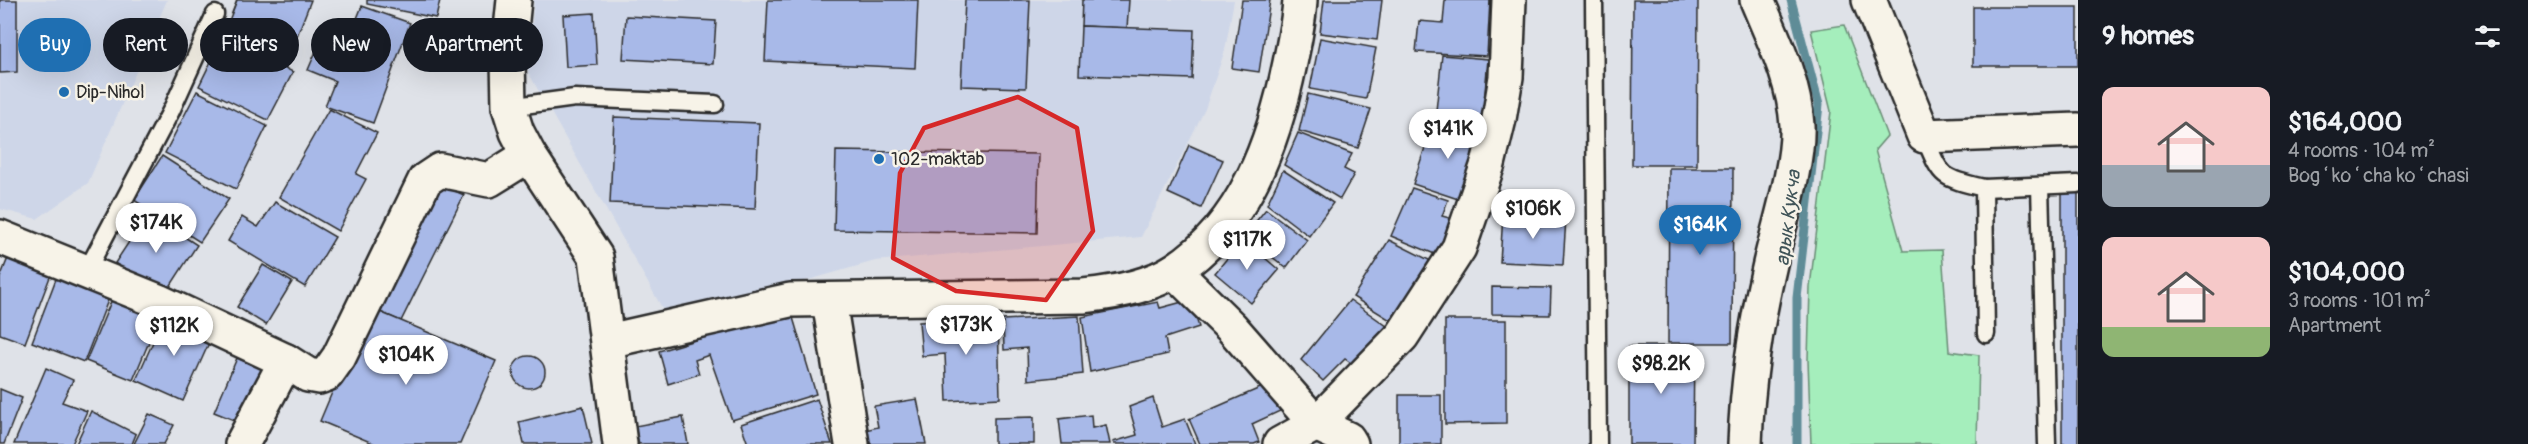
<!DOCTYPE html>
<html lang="en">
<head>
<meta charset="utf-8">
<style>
  :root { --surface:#171b24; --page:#20242c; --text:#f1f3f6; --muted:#9ea1a6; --accent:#1f6fb2 }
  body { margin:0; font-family:Pangolin,sans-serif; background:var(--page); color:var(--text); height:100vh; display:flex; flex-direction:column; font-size:22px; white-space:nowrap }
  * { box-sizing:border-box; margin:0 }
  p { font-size:20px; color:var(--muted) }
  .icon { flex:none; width:33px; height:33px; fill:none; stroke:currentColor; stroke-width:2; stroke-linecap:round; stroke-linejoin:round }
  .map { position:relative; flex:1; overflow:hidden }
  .panel { display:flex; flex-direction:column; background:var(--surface); width:450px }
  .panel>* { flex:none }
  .guide { position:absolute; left:18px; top:18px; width:570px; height:54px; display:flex; gap:12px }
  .price { position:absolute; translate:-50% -51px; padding:0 14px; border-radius:21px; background:#fff; color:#222; font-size:20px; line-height:39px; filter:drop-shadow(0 2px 3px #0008) }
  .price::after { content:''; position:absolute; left:50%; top:36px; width:18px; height:14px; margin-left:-9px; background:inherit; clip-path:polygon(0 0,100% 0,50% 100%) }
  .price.current { background:var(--accent); color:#fff }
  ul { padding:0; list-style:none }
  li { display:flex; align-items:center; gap:18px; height:150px; padding:0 24px }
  li span { display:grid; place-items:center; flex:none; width:168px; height:120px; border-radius:12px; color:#555 }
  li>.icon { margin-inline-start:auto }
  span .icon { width:72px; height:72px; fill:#fffc; stroke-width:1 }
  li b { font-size:26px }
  h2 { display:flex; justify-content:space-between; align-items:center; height:72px; padding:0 24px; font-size:26px }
  .tag { padding:0 21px; border-radius:27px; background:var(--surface); box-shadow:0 6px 24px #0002; font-size:21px; line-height:54px }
  .tag.current { background:var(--accent); color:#fff }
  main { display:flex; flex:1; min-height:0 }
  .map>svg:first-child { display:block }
</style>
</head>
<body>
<main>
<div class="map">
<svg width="2078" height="444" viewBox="0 0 2078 444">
  <rect width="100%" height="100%" fill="#dfe2e8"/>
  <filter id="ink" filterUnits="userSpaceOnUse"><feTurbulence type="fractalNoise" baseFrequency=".0167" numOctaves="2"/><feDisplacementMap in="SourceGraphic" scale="12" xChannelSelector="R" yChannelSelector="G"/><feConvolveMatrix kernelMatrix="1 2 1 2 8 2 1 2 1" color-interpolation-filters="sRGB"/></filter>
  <g filter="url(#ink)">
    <g fill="#ced6e8">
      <path d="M0,0H167L88,183L37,219L0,209Z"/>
      <path d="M534,0H1234L1225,50L1205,109L1141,237L875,261L669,320L528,72Z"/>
    </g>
    <path fill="#a5eebc" stroke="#688c74" stroke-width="1.5" d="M1844,25L1887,136L1875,150L1903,251L1942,250L1949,351L1979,355L1977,444H1811L1808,360L1810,287L1831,111L1811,30Z"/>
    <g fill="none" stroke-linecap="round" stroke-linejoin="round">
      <path stroke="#5e8c97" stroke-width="9" d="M1791,0L1819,105L1797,298V444"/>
    </g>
    <g fill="#a8b9e8" stroke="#2b2b2b" stroke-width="1.5">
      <path d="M0,0H17V72L0,73Z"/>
      <path d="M237,0H311L290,54L225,31Z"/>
      <path d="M367,0H440L436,18L367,4Z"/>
      <path d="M768,0H918L915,68L765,61Z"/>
      <path d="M965,0H1030L1026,88L961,86Z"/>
      <path d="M1082,0H1129L1127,28L1081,26Z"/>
      <path d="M1242,0H1270L1259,72L1232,68Z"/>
      <path d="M1324,0H1382L1377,40L1320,33Z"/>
      <path d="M1445,0H1490L1487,56L1416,52L1419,21L1443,23Z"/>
      <path d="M1633,0H1698L1697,165H1632Z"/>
      <path d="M362,6L410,23L373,123L325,106L335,81L308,70L328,23L352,31Z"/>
      <rect x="1973" y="7" width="105" height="59"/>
      <path d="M594,13L597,65L566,67L563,15Z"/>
      <path d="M626,16L716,21L713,64L623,59Z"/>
      <path d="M1081,26L1194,30L1192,79L1079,75Z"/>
      <path d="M223,37L293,72L268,120L199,86Z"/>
      <path d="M1320,38L1376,48L1366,99L1310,89Z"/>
      <path d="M1442,55L1488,59L1482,125L1435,120Z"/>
      <path d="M197,91L267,126L236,189L165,153Z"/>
      <path d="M1308,94L1371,109L1358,148L1299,131Z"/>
      <path d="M329,109L377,133L356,174L366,179L338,231L279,197Z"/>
      <path d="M614,117L759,123L755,209L610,203Z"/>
      <path d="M1433,123L1482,131L1461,200L1413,184Z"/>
      <path d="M1298,133L1352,154L1344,169L1354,174L1340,199L1284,165Z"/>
      <path d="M1189,145L1223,160L1201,208L1168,193Z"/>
      <path d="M836,151L1039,154L1037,233L834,230Z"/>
      <path d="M162,156L229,199L200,242L134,200Z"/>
      <path d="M1669,168H1733L1732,343H1668Z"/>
      <path d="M1283,170L1333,203L1309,236L1267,204Z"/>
      <path d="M434,182L464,195L401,321L368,307Z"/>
      <path d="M1412,188L1448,200L1442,216L1453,219L1437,255L1391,236Z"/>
      <rect x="2062" y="193" width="16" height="251"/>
      <path d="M275,202L335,237L305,287L228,241L242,217L258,227Z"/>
      <path d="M1266,209L1307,240L1286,268L1245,235Z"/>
      <path d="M148,213L197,245L164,296L115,263Z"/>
      <path d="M1503,215L1566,218L1563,265L1500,262Z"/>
      <path d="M1243,239L1279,270L1251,303L1215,273Z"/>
      <path d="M1389,240L1433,262L1395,323L1353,297Z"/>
      <path d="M10,253L53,269L25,343L0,334V278Z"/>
      <path d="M263,265L292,282L266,325L237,307Z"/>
      <path d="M59,271L112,290L84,362L32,342Z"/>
      <path d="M1492,287L1551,288L1550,315L1492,314Z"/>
      <path d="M115,292L162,311L133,380L86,361Z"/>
      <path d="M1190,300L1199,327L1165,338L1168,354L1090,372L1082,317L1158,302L1160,308Z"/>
      <path d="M1350,300L1391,329L1361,370L1345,359L1323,381L1301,360Z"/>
      <path d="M368,307L496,361L460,444H375L320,421Z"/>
      <path d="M791,311L816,394L732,420L709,355L695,360L699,374L668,384L659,351Z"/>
      <path d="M166,313L213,334L183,401L136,380Z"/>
      <path d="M1079,316L1083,374L1028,380L1027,348L1004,350L1003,320Z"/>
      <path d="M998,319L1000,398L947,401L945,354L922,356L919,322Z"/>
      <path d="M1445,320H1506V423L1445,424Z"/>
      <path d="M1629,346H1694L1693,444H1629Z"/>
      <circle cx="529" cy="372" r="16"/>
      <path d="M237,358L266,370L244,424L214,412Z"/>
      <path d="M46,368L73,380L62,402L87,411L72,444H14Z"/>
      <path d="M1267,385L1280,411L1252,424L1259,442L1254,444H1200L1189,419Z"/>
      <path d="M0,389L22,398L4,444H0Z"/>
      <rect x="1399" y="395" width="42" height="49"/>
      <path d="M1153,398L1162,427L1185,419L1195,444H1114L1113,442L1137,435L1129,407Z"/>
      <path d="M817,399L832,444H748L741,424Z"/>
      <path d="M917,399L926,444H867L865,430L878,427L874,406Z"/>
      <path d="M583,406L592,444H524L519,422Z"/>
      <path d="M91,411L136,434L132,444H76Z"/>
      <path d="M149,414L174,425L164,444H134Z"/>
      <path d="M1091,415L1092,428L1106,425L1110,444H1062L1059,419Z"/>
      <path d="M683,417L688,444H639L635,426Z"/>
      <path d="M1034,417V444H994V418Z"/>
    </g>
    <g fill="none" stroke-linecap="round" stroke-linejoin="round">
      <g stroke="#2b2b2b" stroke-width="21">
        <g id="service">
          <path d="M1594,0L1598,444"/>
          <path d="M509,107L575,98L715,104"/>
          <path d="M1924,136C1942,178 1939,177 1984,188L1986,334"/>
          <path d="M2040,186L2047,444"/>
          <path d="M1984,188L2078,184"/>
          <path d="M86,272L171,111L215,14"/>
        </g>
      </g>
      <g stroke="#2b2b2b" stroke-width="38">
        <g id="minor">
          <path d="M514,0L508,59L509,107L517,132L529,155L596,257L620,444"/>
          <path d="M1869,0L1924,136L2078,130"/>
          <path d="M0,237L158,301L286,361L308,375L319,377L327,374L339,357L425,180L440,170L489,180L529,155"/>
          <path d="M1174,271L1232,328L1316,424L1348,439L1351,444"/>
          <path d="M829,301L852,444"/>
          <path d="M608,341L790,300L1083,296C1113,293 1149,287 1175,270C1245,225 1274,141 1290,63C1294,43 1299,21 1300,0"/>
          <path d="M242,444L286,361"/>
          <path d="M1280,444L1316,424L1402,336L1459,248L1488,164L1499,119L1506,77L1509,0"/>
          <path d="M1745,444C1747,383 1756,323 1770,264C1779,225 1799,163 1797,125C1794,80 1774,41 1757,0"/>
        </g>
      </g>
      <use href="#service" stroke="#f7f3e8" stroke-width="16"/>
      <use href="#minor" stroke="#f7f3e8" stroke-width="33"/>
    </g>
  </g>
  <path fill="#d62828" fill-opacity="0.2" stroke="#d62828" stroke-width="4.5" stroke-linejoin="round" d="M1018,97L1077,128L1093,231L1046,300L956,291L893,258L900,173L924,128Z"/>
  <g fill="#1f6fb2" stroke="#f7f3e8" stroke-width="2">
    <circle cx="64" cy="92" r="6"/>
    <circle cx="879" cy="159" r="6"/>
  </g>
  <g text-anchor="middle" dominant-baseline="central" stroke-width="5" stroke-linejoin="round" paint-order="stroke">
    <g font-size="18" fill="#2b2b2b" stroke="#f7f3e8" text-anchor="start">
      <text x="76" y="92">Dip-Nihol</text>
      <text x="891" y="159">102-maktab</text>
    </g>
    <g font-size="20" font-style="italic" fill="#405458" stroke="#f7f3e8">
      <text transform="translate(1788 218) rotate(-83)">арык Кукча</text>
    </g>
  </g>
</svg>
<b class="price" style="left:1448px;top:160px">$141K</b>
<b class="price" style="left:1533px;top:240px">$106K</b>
<b class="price" style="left:156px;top:254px">$174K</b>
<b class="price current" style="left:1700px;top:256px">$164K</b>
<b class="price" style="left:1247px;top:271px">$117K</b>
<b class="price" style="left:966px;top:356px">$173K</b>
<b class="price" style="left:174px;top:357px">$112K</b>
<b class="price" style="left:406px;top:386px">$104K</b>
<b class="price" style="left:1661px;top:395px">$98.2K</b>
<div class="guide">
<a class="tag current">Buy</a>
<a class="tag">Rent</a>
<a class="tag">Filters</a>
<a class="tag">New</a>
<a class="tag">Apartment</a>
</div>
</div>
<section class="panel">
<h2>9 homes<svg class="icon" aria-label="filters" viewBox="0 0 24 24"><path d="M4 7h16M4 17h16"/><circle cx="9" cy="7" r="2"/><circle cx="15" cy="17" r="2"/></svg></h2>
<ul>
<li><span style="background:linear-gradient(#f6c9c9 65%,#9aa5b1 0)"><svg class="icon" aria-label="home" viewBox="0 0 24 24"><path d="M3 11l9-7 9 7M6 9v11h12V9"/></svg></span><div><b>$164,000</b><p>4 rooms · 104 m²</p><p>Bogʻkoʻcha koʻchasi</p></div></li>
<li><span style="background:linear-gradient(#f6c9c9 75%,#8fb573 0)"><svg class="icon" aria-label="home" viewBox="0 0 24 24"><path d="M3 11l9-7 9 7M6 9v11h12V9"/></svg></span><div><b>$104,000</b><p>3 rooms · 101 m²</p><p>Apartment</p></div></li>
</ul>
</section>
</main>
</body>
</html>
